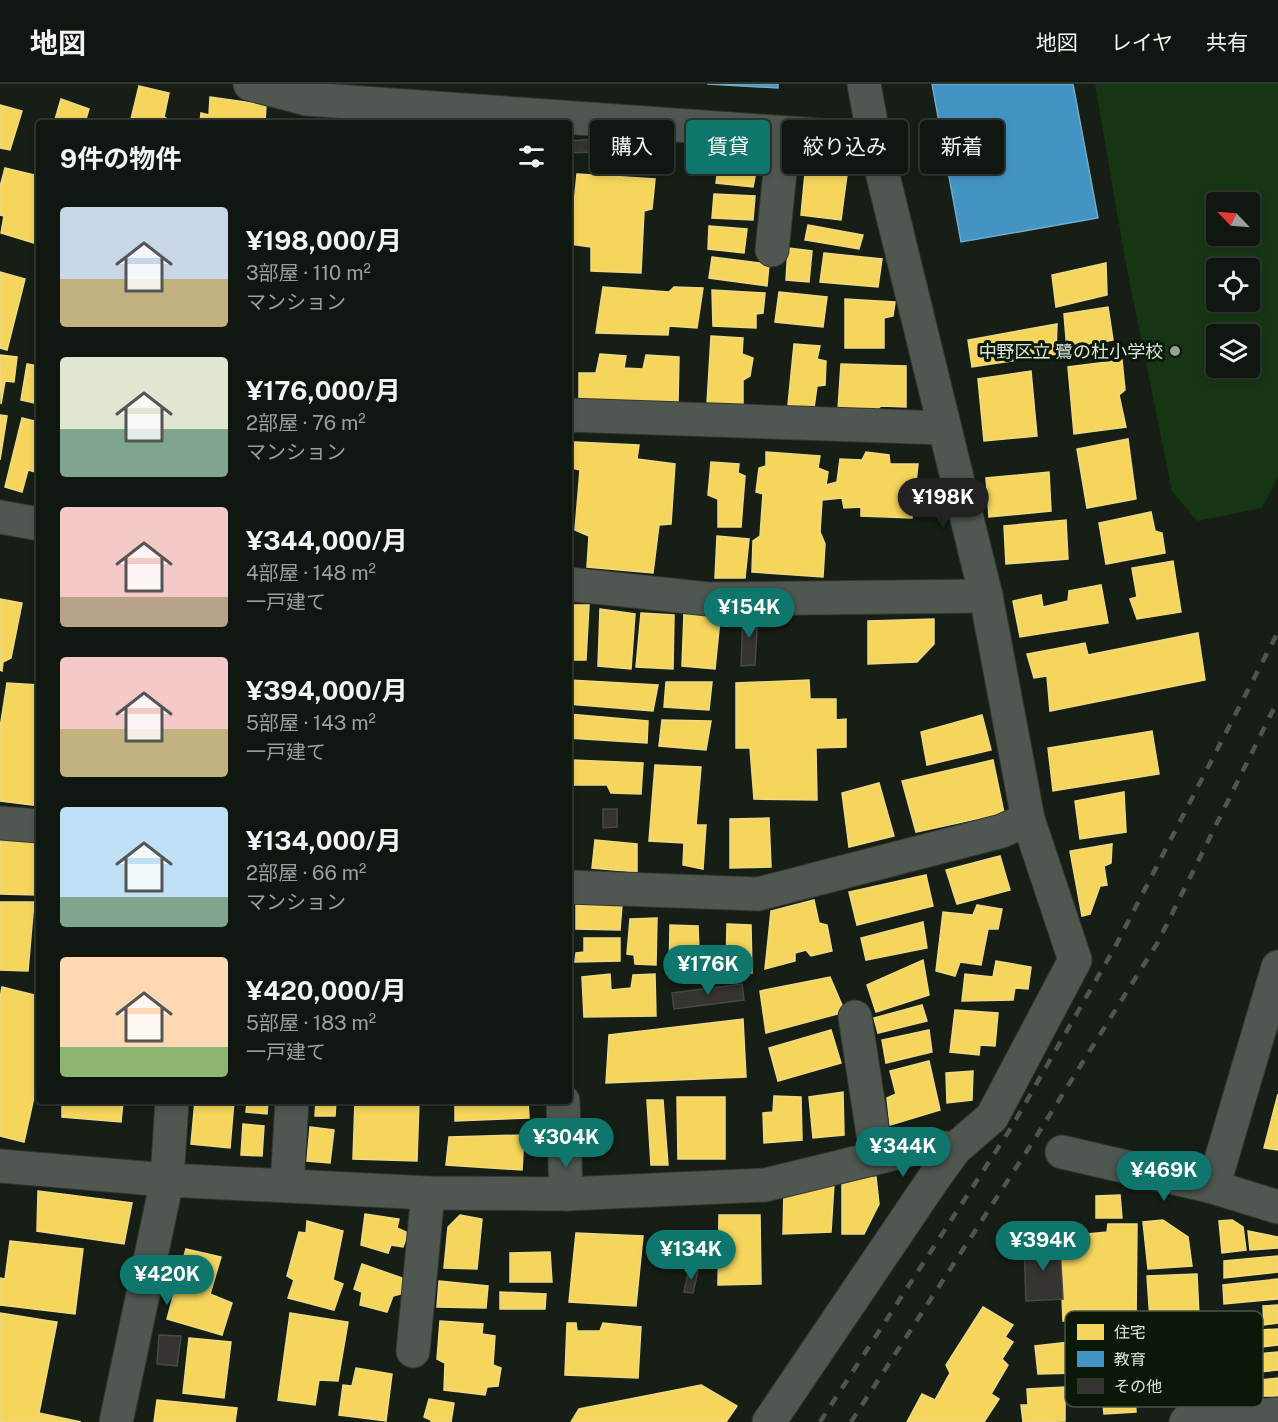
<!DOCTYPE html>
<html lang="ja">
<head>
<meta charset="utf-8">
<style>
  :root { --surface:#101610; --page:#1e231e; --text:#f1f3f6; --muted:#9c9f9f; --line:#303530; --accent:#0f766e }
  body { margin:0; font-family:"Public Sans","Noto Sans JP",sans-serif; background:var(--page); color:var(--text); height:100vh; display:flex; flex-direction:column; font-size:22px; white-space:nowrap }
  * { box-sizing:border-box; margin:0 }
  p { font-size:20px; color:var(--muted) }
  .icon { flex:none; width:33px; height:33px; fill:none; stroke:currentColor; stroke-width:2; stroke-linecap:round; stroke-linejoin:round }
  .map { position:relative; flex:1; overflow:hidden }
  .panel { position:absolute; left:36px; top:36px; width:536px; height:984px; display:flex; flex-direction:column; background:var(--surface); border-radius:6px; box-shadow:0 3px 9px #0003,0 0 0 2px var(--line) }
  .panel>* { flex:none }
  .top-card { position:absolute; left:590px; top:36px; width:570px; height:54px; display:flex; gap:12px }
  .needle { width:39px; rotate:295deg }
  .buttons { position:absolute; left:1206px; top:108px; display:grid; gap:12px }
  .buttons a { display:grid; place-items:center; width:54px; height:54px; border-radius:6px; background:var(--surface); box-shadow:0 3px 9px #0003,0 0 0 2px var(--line); font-size:30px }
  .price { position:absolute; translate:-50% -51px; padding:0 14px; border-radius:21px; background:var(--accent); color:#fff; font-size:20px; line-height:39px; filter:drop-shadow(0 2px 3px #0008) }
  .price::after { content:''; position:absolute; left:50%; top:36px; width:18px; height:14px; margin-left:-9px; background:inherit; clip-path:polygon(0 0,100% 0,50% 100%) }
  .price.active { background:#222; color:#fff }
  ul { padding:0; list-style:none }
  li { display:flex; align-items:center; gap:18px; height:150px; padding:0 24px }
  li span { display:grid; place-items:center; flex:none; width:168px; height:120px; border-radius:6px; color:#555 }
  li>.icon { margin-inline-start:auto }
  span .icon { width:72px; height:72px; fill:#fffc; stroke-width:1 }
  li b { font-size:26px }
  h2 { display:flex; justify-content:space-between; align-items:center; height:72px; padding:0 24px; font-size:26px }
  .chip { padding:0 21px; border-radius:6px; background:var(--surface); box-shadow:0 3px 9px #0003,0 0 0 2px var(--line); font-size:21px; line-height:54px }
  .chip.active { background:var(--accent); color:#fff }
  header { display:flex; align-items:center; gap:36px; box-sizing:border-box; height:84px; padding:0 30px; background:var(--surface); border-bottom:2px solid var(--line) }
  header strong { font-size:28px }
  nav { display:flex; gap:33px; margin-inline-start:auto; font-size:21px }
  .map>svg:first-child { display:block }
</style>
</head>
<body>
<header>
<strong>地図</strong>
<nav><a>地図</a><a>レイヤ</a><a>共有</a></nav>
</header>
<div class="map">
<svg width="1278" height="1338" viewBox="0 0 1278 1338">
  <rect width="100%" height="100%" fill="#161e15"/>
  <path fill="#163613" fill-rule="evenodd" d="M1095,0H1278V393L1262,424L1197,437L1172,407L1125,175ZM1216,118H1250V152H1216ZM1216,184H1250V218H1216ZM1216,250H1250V284H1216Z"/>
  <g fill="#f6d55c" stroke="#eeda82" stroke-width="1.5">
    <path d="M139,2L169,9L164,33L174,39H130Z"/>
    <path d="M210,13L266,21L265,39H200L201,29L209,31Z"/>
    <path d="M61,15L89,25L86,35L101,39H54Z"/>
    <path d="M0,21L22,27L10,66L0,64Z"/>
    <path d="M720,72L758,77L753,103L716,99Z"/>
    <path d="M806,79L848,83L841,136L801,131Z"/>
    <path d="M5,84L39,92L37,160L1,149L4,132L0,131V103Z"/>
    <path d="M577,90L655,95L652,125L644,127L641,189L591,187V163L570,160Z"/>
    <path d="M714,110L755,112L753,136L712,134Z"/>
    <path d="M808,141L863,151L859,165L805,156Z"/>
    <path d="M709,142L747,145L744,169L708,165Z"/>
    <path d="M788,164L812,167L809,198L786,196Z"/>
    <path d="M824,169L882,175L878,203L820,198Z"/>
    <path d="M712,173L769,180L767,202L709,194Z"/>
    <path d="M1106,179L1107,211L1056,223L1052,191Z"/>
    <path d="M0,188L25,195L7,266L0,264Z"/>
    <path d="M603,203L669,208L674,203L703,204L697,244L669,242L668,251L596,249Z"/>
    <path d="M712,206L765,209L763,229L756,230V244L713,242Z"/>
    <path d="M779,208L827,213L823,243L775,238Z"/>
    <path d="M845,215L895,218L893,232L884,234V264H845Z"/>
    <path d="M1108,223L1113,256L1067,266L1064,230Z"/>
    <path d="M1057,240L1056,270L972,283L968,256Z"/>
    <path d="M711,252L743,254L742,270L753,274L750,292L743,296V322L707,320Z"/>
    <path d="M794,260L820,262L817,275L826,277L825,301L817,302L814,324L788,321Z"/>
    <path d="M600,270L626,272L624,284L643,285L646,271L679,273L678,319L579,315V289H596Z"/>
    <path d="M0,271L17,273L14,298L5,297L1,320Z"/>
    <path d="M1122,276L1125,306L1119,311L1126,343L1074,350L1068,283Z"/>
    <path d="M27,280L39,282V320L21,316Z"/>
    <path d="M841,280L906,282V323L881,322L874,328L838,325Z"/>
    <path d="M1031,287L1037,352L984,357L978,295Z"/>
    <path d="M0,331L7,332L0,376Z"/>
    <path d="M22,334L39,338V389L28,386L22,408L5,403Z"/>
    <path d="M1128,355L1136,415L1087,424L1077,365Z"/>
    <path d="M574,358L639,361L637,375L675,380L671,440L659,441L653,489L587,483L589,452L575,446L580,386L572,384Z"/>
    <path d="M766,368L820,372L818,384L828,388L826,401L837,398L840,375L862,376L866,368L889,371L890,380H918L912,434L861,432V423L844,424L842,414L822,416L820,448L825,460L823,493L752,488L753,457L760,452L763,410L756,408L759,384L766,382Z"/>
    <path d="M711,378L739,380L738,389L745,392L741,443H718V415L708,411Z"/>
    <path d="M1049,388L1051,427L989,433L986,394Z"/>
    <path d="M1151,428L1155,447L1162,449L1165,469L1106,480L1099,439Z"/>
    <path d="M1066,436L1068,475L1006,480L1004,442Z"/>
    <path d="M717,452L749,455L745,494H715Z"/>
    <path d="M1173,477L1181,528L1137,535L1130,515L1137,513L1132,484Z"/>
    <path d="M1101,501L1108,539L1020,553L1013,517L1041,511L1043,523L1068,517L1069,507Z"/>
    <path d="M0,515L22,519L11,574L3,578L2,587L0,586Z"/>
    <path d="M568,521H589L586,576H568Z"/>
    <path d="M600,525L635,530L631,585L598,582Z"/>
    <path d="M641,529L674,531L673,585L636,583Z"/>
    <path d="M684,529L720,535L715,585L682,582Z"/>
    <path d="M934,535V560L917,578L868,580V537Z"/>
    <path d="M1198,549L1205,596L1050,627L1047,592L1034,594L1027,570L1085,559L1088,571Z"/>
    <path d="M569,596L658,601L653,627L568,620Z"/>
    <path d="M809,596L810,615H836V636L846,635V663L816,664L817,716L754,715L750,664H736V599Z"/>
    <path d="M666,598H712L709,626L664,623Z"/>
    <path d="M7,599L39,601V722L0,717V644Z"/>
    <path d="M568,630L648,637L647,659L568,654Z"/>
    <path d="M982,631L991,666L927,681L921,648Z"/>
    <path d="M662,636L711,637L706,666L659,662Z"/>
    <path d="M1152,647L1159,690L1053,707L1048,664Z"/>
    <path d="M572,676L643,679L641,710L611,709L607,701H571Z"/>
    <path d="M993,676L1004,729L916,748L902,697Z"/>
    <path d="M655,681L701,683L696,741H706L703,785L683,781L684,759L649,757Z"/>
    <path d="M879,699L894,752L849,763L842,709Z"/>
    <path d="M1124,708L1126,748L1080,755L1075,717Z"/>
    <path d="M769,734L771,783L730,784V735Z"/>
    <path d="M0,754L36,756L37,811L0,810Z"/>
    <path d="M595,756L637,760V788L592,784Z"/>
    <path d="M1112,760L1111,779L1104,782L1107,801L1100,802L1090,830L1082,832L1070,767Z"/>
    <path d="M1000,772L1010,806L957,820L946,786Z"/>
    <path d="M926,791L933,822L857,841L849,808Z"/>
    <path d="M814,816L819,839L827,841L832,867L811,872L806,866L795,869V877L765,885L771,827Z"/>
    <path d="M0,818H34L28,887L0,886Z"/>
    <path d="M576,821H622L620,846L576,845Z"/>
    <path d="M977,821L1002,825L998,845H988L981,881L960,878L955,892L936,887L943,828L973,831Z"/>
    <path d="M657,834L656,881L635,880L634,871L627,870L630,835Z"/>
    <path d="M923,838L927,864L866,876L861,854Z"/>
    <path d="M727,840L751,841L752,889L726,888Z"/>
    <path d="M670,841L698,842L700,892L669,893Z"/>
    <path d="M584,854H620V877L575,878L576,869L584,868Z"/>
    <path d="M923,876L929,911L876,928L867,901Z"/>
    <path d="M996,877L1031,883L1028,905L1015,904L1013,916L962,917L965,890L993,893Z"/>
    <path d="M610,890L611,906L631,904L633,891L655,890L656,932L584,933L582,893Z"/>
    <path d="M830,893L845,928L766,949L760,907Z"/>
    <path d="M2,903L39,912V991L24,1058L0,1052V914Z"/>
    <path d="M922,921L927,937L878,949L874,934Z"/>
    <path d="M955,926L998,929L995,962L980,961L979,971L950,968Z"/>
    <path d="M743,935L746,993L606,999L609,951Z"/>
    <path d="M831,946L841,979L778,997L769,964Z"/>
    <path d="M929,946L932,968L886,979L882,956Z"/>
    <path d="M929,977L940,1026L890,1041L887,1014L896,1010L890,987Z"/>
    <path d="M973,987L972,1016L947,1019L946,989Z"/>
    <path d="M843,1008L844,1051L813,1054L809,1013Z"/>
    <path d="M1278,1010V1066L1264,1064Z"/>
    <path d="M774,1012L801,1013L802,1056L764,1059L763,1029L773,1028Z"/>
    <path d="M677,1013H725V1075H678Z"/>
    <path d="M647,1016H663L668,1081H651Z"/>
    <path d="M62,1017H123L121,1038L62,1033Z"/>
    <path d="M195,1017H234L230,1064L191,1060Z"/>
    <path d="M247,1017H268L267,1030L246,1028Z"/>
    <path d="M316,1017H336L335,1032H315Z"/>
    <path d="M355,1017H419L417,1077L353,1075Z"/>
    <path d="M455,1017H528L529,1034L455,1037Z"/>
    <path d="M243,1040L264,1042L262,1072L241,1071Z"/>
    <path d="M310,1043L334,1046L330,1079L307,1077Z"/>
    <path d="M524,1051L522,1086L446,1081L449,1053Z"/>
    <path d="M876,1093L879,1120L864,1150H842V1096Z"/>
    <path d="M834,1100L831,1148L783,1150L784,1107Z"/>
    <path d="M38,1107L132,1119L124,1160L37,1147Z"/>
    <path d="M1120,1111L1122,1134H1096V1112Z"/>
    <path d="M365,1130L399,1135L397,1144L408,1149L403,1163L391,1161L388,1169L361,1161Z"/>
    <path d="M460,1131L482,1135L477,1185L444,1184L448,1143Z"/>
    <path d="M719,1131H760L761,1200L718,1201Z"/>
    <path d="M1163,1136L1188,1153L1192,1182L1148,1185L1143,1138Z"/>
    <path d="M1232,1136L1243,1143L1246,1166L1222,1169L1219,1137Z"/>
    <path d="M307,1137L343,1147L333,1196L343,1200L334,1226L288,1214L294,1196L287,1192L299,1148L306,1149Z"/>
    <path d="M1108,1140H1137L1136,1239L1063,1237L1060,1163L1077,1161L1078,1151L1107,1148Z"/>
    <path d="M1248,1147L1278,1153V1164L1250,1166Z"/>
    <path d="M576,1149L643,1152L636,1222L569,1218Z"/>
    <path d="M10,1157L83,1165L75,1230L0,1221V1194L5,1195Z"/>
    <path d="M186,1165L221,1173L210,1210L232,1219L222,1251L167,1235Z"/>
    <path d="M550,1168L552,1198H510V1169Z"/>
    <path d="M1278,1172V1188L1224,1194V1177Z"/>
    <path d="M362,1180L405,1195L401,1210L393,1212L387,1228L360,1221L362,1208L354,1205Z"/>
    <path d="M1197,1190L1199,1232L1150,1236L1147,1192Z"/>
    <path d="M1278,1195V1215L1224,1220L1223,1201Z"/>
    <path d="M439,1197L488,1202L486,1224L437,1223Z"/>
    <path d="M500,1208L546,1210L545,1225H500Z"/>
    <path d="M1278,1221V1239L1264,1241L1263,1222Z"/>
    <path d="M983,1223L1013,1241L1005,1253L1013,1258L1002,1275L1008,1281L991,1310L999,1315L984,1338H907L922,1310L935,1316L950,1289L946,1281Z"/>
    <path d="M0,1229L57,1238L39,1329L81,1338H0Z"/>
    <path d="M290,1229L348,1238L338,1297L319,1296L315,1321L278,1316Z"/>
    <path d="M440,1237L483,1240L482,1250L495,1252L493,1281L501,1284L498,1302L487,1303L485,1311L444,1306L445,1279L437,1275Z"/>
    <path d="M567,1239H576L577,1247H600L603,1239L641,1243L638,1294L565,1291Z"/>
    <path d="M1278,1245V1261L1262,1263L1260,1246Z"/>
    <path d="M189,1254L231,1258L224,1314L183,1309Z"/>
    <path d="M1078,1257L1079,1289L1038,1290L1035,1262Z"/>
    <path d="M1278,1268V1286L1259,1288L1258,1270Z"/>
    <path d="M356,1284L392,1290L386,1337L339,1331L343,1301L352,1302Z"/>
    <path d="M1278,1294V1312H1262L1260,1296Z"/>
    <path d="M1134,1295L1136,1328L1104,1330L1101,1296Z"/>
    <path d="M701,1301L737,1322L726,1338H571L579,1325Z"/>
    <path d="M1065,1303V1337L1023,1338L1021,1321H1028L1027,1305Z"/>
    <path d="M429,1315L454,1319L451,1338H431V1336L424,1333Z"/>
    <path d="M157,1316L237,1324L235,1338H154Z"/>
  </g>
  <g fill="#4393c3" stroke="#71acca" stroke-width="1.5">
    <path d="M707,0H778V4Z"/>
    <path d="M932,0H1073L1098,134L961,158Z"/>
  </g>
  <g fill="#353430" stroke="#494844" stroke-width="1.5">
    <path d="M596,55L595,68L568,69V57Z"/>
    <path d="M758,529L755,581L741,582L743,531Z"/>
    <path d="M603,725H617V743L603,744Z"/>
    <path d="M742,900L744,916L674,925L672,909Z"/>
    <path d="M1024,1158L1060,1163L1063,1215L1026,1217Z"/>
    <path d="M689,1185L698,1187L693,1209L684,1208Z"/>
    <path d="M159,1251L181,1252L177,1282L157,1280Z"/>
  </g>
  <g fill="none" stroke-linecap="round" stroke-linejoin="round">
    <g stroke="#313831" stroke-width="35">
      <g id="minor">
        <path d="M250,0L307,15L874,55"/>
        <path d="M772,166L784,49"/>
        <path d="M568,331L944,344"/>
        <path d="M0,433L39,440"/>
        <path d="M568,500L708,515L986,512"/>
        <path d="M0,739L39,742"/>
        <path d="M568,803L758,810L1002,747L1028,735"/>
        <path d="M855,933L873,1050L883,1072"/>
        <path d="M563,1017L566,1110"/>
        <path d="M1062,1068L1213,1103L1278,1123"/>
        <path d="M0,1082L167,1096L428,1109L566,1110L765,1101L925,1062L955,1065"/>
        <path d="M287,1101L292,1017"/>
        <path d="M1213,1103L1278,883"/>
        <path d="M413,1267L428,1109"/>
        <path d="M116,1338L167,1096L172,1017"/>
        <path d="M769,1338L934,1094L955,1065L992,1033L1075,876L1028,735L986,512L874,55L864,0"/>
        <path d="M1186,1338L1278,1330"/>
      </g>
    </g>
    <use href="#minor" stroke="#505750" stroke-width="33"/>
    <g stroke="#50554f" stroke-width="4.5" stroke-dasharray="10 10" stroke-linecap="butt">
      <path d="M820,1338L1011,1044L1115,863L1278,548"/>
      <path d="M851,1338L1034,1056L1158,858L1278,616"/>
    </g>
  </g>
  <circle fill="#97a095" stroke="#091808" stroke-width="2" cx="1175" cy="267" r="6"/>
  <g text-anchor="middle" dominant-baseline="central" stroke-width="6" stroke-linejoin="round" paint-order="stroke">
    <g font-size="18" fill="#dce6da" stroke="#091808" text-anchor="end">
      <text x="1163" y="267">中野区立 鷺の杜小学校</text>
    </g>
  </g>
  <rect x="1065" y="1227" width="198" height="96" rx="9" fill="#091808" stroke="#485647" stroke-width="1.5"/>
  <rect x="1077" y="1240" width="27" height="16" fill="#f6d55c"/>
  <rect x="1077" y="1267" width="27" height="16" fill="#4393c3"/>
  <rect x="1077" y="1294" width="27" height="16" fill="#353430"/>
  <g font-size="16" fill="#dce6da">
    <text x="1114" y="1254">住宅</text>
    <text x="1114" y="1281">教育</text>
    <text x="1114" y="1308">その他</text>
  </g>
</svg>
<div class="buttons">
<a><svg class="needle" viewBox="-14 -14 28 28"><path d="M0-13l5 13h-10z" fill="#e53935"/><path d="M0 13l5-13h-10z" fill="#9c9f9f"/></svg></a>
<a><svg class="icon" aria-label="locate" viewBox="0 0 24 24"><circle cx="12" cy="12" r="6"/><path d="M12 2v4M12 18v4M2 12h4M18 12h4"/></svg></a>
<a><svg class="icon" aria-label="layers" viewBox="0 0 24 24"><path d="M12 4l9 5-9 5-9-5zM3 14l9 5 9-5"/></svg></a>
</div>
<b class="price active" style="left:943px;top:445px">¥198K</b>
<b class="price" style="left:749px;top:555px">¥154K</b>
<b class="price" style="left:708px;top:912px">¥176K</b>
<b class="price" style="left:566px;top:1085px">¥304K</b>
<b class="price" style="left:903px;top:1094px">¥344K</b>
<b class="price" style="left:1164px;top:1118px">¥469K</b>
<b class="price" style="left:1043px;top:1188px">¥394K</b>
<b class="price" style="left:691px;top:1197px">¥134K</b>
<b class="price" style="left:167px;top:1222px">¥420K</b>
<div class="top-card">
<a class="chip">購入</a>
<a class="chip active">賃貸</a>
<a class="chip">絞り込み</a>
<a class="chip">新着</a>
</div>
<section class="panel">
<h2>9件の物件<svg class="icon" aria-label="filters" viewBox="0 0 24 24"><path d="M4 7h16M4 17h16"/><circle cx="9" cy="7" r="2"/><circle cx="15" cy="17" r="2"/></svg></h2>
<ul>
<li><span style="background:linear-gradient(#c9d6e8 60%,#c2b280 0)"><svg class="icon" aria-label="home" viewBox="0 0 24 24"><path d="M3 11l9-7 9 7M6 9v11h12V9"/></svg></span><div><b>¥198,000/月</b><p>3部屋 · 110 m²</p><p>マンション</p></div></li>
<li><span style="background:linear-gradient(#dfe7d0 60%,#7fa58c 0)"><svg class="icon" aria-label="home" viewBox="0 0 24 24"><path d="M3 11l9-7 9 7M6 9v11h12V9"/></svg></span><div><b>¥176,000/月</b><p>2部屋 · 76 m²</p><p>マンション</p></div></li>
<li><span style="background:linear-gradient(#f6c9c9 75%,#b9a48a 0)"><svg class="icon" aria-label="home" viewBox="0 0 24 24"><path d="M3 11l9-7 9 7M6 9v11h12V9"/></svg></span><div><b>¥344,000/月</b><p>4部屋 · 148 m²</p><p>一戸建て</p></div></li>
<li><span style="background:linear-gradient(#f6c9c9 60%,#c2b280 0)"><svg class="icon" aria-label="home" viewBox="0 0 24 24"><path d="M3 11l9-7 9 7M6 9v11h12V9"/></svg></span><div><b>¥394,000/月</b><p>5部屋 · 143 m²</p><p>一戸建て</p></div></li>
<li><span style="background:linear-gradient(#bfe0f5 75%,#7fa58c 0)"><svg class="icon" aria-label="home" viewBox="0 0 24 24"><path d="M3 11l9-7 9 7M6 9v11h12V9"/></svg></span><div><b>¥134,000/月</b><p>2部屋 · 66 m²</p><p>マンション</p></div></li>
<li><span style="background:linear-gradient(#ffd9b3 75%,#8fb573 0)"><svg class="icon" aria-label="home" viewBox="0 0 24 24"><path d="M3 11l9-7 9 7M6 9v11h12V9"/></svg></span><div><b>¥420,000/月</b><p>5部屋 · 183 m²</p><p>一戸建て</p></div></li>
</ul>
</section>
</div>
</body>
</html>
